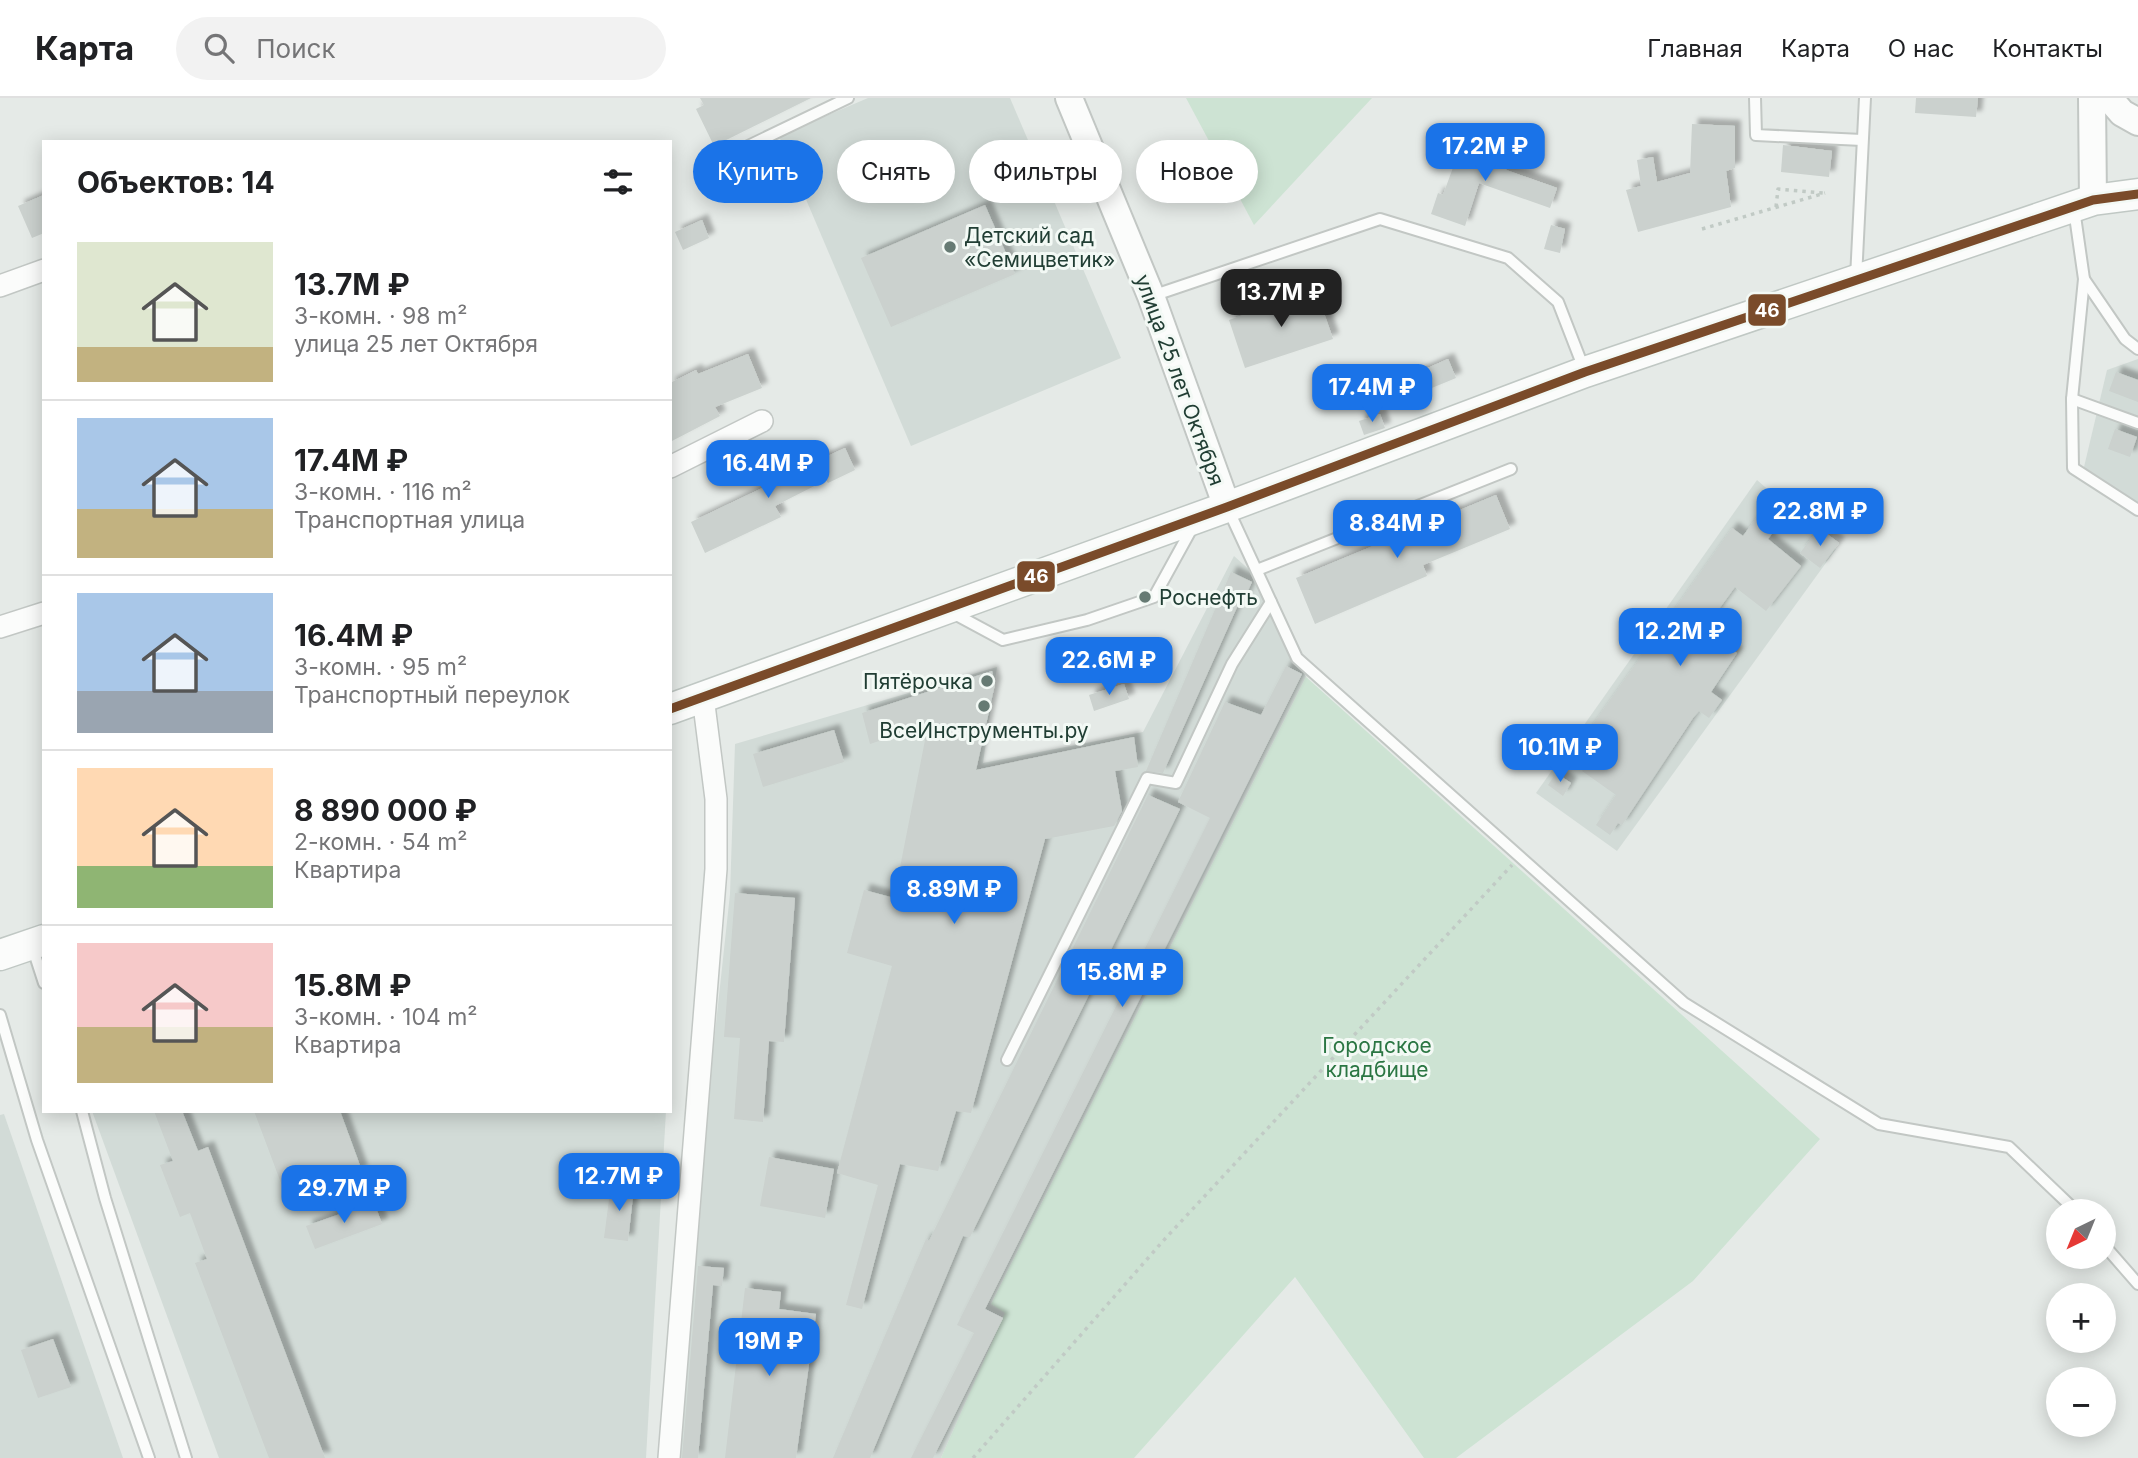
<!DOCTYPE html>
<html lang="ru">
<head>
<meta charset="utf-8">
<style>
  :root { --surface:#fff; --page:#f2f2f2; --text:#202124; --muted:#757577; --line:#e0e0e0; --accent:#1a73e8 }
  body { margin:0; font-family:Inter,sans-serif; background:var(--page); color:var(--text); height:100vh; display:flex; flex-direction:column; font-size:26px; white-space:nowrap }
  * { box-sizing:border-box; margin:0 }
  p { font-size:23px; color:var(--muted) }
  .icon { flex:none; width:38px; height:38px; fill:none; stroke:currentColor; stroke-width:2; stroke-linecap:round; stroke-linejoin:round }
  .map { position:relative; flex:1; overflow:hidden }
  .panel { position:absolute; left:42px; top:42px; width:630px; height:973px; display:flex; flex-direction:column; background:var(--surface); border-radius:0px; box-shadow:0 4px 18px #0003 }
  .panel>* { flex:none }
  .banner { position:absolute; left:693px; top:42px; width:665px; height:63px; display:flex; gap:14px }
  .needle { width:46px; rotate:223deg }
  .controls { position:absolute; left:2046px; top:1101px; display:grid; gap:14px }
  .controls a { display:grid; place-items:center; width:70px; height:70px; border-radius:50%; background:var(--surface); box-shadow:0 4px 18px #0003; font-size:35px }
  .price { position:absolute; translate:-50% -60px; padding:0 16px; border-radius:14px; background:var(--accent); color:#fff; font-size:23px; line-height:46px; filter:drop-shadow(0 2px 4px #0008) }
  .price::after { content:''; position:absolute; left:50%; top:42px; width:21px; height:16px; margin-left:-10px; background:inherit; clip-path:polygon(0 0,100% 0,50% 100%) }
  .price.current { background:#222; color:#fff }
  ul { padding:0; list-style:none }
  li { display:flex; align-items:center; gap:21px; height:175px; padding:0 35px }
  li+li { border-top:2px solid var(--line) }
  li span { display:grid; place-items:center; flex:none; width:196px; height:140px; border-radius:0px; color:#555 }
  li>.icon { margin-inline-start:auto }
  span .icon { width:84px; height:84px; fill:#fffc; stroke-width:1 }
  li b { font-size:30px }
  h2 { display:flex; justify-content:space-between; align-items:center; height:84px; padding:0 35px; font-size:30px }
  .tag { padding:0 24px; border-radius:32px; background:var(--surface); box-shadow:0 4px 18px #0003; font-size:24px; line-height:63px }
  .tag.current { background:var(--accent); color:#fff }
  header { display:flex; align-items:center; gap:42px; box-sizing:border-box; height:98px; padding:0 35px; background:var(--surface); border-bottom:2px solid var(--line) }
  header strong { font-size:33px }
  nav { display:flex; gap:38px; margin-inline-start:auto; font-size:24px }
  .search { width:490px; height:63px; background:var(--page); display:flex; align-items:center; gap:18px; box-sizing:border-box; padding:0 24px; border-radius:38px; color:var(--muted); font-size:26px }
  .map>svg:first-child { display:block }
</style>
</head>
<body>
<header>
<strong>Карта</strong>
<div class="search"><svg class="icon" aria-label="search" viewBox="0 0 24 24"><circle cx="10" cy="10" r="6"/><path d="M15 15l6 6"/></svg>Поиск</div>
<nav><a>Главная</a><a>Карта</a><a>О нас</a><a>Контакты</a></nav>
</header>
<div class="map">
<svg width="2138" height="1360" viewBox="0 0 2138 1360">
  <defs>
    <filter id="shadow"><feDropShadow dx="6" dy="-6" stdDeviation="2" flood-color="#0004"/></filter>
  </defs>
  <rect width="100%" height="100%" fill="#e5eae7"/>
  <g fill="#d2dbd7">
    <path d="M868,0H1010L1121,260L911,348L779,38Z"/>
    <path d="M2138,261V419L2084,369L2107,272Z"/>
    <path d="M1757,382L1836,451L1617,753L1536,695Z"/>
    <path d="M1234,458L1253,475L1306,579L991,1206L1006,1214L941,1360H669L730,796L735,646L997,569L983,665L1143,634Z"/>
    <path d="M92,1013H666L646,1360H219Z"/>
    <path d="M4,1016L123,1360H0V1017Z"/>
  </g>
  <g fill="#cde3d3">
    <path d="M1186,0H1372L1254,127Z"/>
    <path d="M1306,579L1820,1041L1693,1183L1456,1360H1424L1295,1179L1134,1360H941L1005,1215L991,1206Z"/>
  </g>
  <g fill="#cbd1ce" filter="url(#shadow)">
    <path d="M700,0H811L714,48L696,11L704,7Z"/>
    <path d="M1916,0H1978L1976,19L1915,15Z"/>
    <path d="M1692,26L1735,28V70L1726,73L1731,109L1638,134L1626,92L1641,88L1637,62L1653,59L1657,84L1690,75Z"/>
    <path d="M1462,45L1489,54L1491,47L1512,54L1506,72L1557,90L1550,110L1479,85L1465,128L1431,116L1438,95L1443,97Z"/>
    <path d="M1783,47L1832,53L1829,79L1781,74Z"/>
    <path d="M44,97V135L32,140L18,108Z"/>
    <path d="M985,107L1015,176L891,229L861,160Z"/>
    <path d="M702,122L709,140L683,152L675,134Z"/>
    <path d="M1551,127L1565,131L1560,155L1544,151Z"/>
    <path d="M1316,192L1333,241L1245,270L1229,222Z"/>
    <path d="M748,256L762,290L715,309L720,318L670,344V285L696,272L698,276Z"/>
    <path d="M1448,261L1456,280L1422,294L1414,276Z"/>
    <path d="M2116,274L2138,282V304L2109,293Z"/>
    <path d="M1380,316L1385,330L1364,337L1359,323Z"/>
    <path d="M2115,331L2137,339L2130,359L2108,351Z"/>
    <path d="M845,350L855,372L828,385L826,382L775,408L781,419L705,455L691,424L771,386L766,377L801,359L806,368Z"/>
    <path d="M1496,397L1510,431L1423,467L1427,478L1315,526L1296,480Z"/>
    <path d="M1770,401L1788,414L1768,441L1801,468L1766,513L1735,489L1703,533L1737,555L1711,594L1722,602L1709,620L1699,613L1693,620L1622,727L1618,725L1610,737L1596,727L1616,697L1582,673L1589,663L1574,653L1732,430L1743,438Z"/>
    <path d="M1819,430L1839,445L1820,470L1800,455Z"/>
    <path d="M1231,474L1252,484L1241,508L1238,507L1163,675L1146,673Z"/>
    <path d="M1286,568L1302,576L985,1211L1003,1220L933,1360H911L974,1235L957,1227L1210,720L1178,704L1225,604L1261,617Z"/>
    <path d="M992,573L995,586L976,672L1134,639L1138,669L1115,673L1122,713L1114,728L1045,741L971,1015L956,1013L938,1073L900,1066L862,1211L846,1207L878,1087L837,1075L892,868L847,855L864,792L894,800L928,627L870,646L862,615Z"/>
    <path d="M1124,586L1129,601L1094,613L1089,597Z"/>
    <path d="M834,632L844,664L763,689L753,656Z"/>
    <path d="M1556,675L1571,685L1563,698L1548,687Z"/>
    <path d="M1148,697L1180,711L970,1139L963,1138L870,1360H833L926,1141L929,1143Z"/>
    <path d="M735,795L795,800L784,944L769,943L763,1024L734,1021L740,940L724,939Z"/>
    <path d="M154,1013H182L198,1053L208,1049L325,1360H269L195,1165L207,1161L190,1115L180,1119L160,1067L173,1063Z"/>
    <path d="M254,1013H340L362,1073L287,1101Z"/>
    <path d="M769,1059L834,1071L825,1120L760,1108Z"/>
    <path d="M611,1086L634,1089L628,1143L604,1140Z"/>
    <path d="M374,1104L382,1126L315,1151L306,1128Z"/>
    <path d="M698,1168L724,1170L722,1188L713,1187L698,1360H682Z"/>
    <path d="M745,1190L781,1194L779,1211L816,1216L796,1360H725Z"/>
    <path d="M53,1241L71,1289L38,1300L21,1252Z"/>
  </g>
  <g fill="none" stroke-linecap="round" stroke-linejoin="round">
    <g stroke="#c2c7c4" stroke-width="14">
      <g id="service">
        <path d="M1755,0L1756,37L1862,42"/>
        <path d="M715,64L848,0"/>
        <path d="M2074,111L2084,181L2072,301L2073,370L2138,412"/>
        <path d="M1856,180L1865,0"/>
        <path d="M2084,181L2125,241L2138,251"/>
        <path d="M1152,198L1380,121L1508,160L1558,204L1584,271"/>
        <path d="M2072,301L2138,325"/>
        <path d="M1228,411L1297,560L1684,905L1879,1026L2009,1049L2076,1113"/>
        <path d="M1257,472L1511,371"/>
        <path d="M951,514L1003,542L1087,522L1154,499L1192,430"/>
        <path d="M32,848L44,885"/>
        <path d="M0,917L37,1042L149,1360"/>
        <path d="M1007,962L1147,680L1176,685L1232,566L1271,504"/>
        <path d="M82,1013L105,1100L186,1360"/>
        <path d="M2104,1147L2138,1186"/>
      </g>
    </g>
    <g stroke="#c2c7c4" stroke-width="24">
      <g id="minor">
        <path d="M0,188L44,172"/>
        <path d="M670,369L762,323"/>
        <path d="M0,529L44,515"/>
        <path d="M669,1360L716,771V701L703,599"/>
      </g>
    </g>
    <g stroke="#c2c7c4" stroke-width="30">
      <g id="tertiary">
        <path d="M1069,0L1151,198L1227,409"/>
        <path d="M2092,0L2093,102"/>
        <path d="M2109,0L2122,15L2138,24"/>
      </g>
    </g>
    <g stroke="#c0c8c4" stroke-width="33">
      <g id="secondary">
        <path d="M670,611L1227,409L1585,274L2093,102L2138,96"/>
        <path d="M0,857L44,842"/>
      </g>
    </g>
    <g stroke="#c1cac5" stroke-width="3.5" stroke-dasharray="3.5 5" stroke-linecap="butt">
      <path d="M1776,109L1778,91L1823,95"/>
      <path d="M1702,131L1825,95"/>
      <path d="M973,1360L1163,1143L1512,767"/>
    </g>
    <use href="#service" stroke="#fbfcfb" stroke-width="10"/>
    <use href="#minor" stroke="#fbfcfb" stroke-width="21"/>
    <use href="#tertiary" stroke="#fbfcfb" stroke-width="26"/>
    <use href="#secondary" stroke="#fbfcfb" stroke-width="30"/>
    <g stroke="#f3f9f5" stroke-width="14">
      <path id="bus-1" d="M670,611L1227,409L1585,274L2093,102L2138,96"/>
    </g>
    <use href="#bus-1" stroke="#7a4b2a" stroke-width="9"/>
  </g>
  <g fill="#667a73" stroke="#f3f9f5" stroke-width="2.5">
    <circle cx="950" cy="149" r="7"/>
    <circle cx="1145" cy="499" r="7"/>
    <circle cx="987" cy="583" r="7"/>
    <circle cx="984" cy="608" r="7"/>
  </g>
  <g text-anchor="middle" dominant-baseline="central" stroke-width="6" stroke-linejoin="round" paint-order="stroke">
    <g font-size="21" fill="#213e34" stroke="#f3f9f5" text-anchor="start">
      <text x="964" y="137">Детский сад<tspan x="964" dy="24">«Семицветик»</tspan></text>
      <text x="1159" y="499">Роснефть</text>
      <text x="973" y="583" text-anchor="end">Пятёрочка</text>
      <text x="984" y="632" text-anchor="middle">ВсеИнструменты.ру</text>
    </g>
    <g font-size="21" fill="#213e34" stroke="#f3f9f5">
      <text transform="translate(1180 282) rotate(70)">улица 25 лет Октября</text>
    </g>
    <g font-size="21" fill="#2b7643" stroke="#f3f9f5">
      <text x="1377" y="947">Городское<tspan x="1377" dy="24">кладбище</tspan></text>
    </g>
  </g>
  <g stroke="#f3f9f5" stroke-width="2.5">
    <rect x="1747" y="195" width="40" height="34" rx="7" fill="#7a4b2a"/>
    <rect x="1016" y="462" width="40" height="33" rx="7" fill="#7a4b2a"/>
  </g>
  <g font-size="19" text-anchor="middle" font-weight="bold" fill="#fff">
    <text x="1767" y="219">46</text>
    <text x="1036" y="485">46</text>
  </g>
</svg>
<div class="controls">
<a><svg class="needle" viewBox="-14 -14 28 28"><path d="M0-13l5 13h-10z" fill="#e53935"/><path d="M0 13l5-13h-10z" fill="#757577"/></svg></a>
<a>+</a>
<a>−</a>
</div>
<b class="price" style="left:1485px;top:85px">17.2M ₽</b>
<b class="price current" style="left:1281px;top:231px">13.7M ₽</b>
<b class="price" style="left:1372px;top:326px">17.4M ₽</b>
<b class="price" style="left:768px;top:402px">16.4M ₽</b>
<b class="price" style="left:1820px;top:450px">22.8M ₽</b>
<b class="price" style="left:1397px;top:462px">8.84M ₽</b>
<b class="price" style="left:1680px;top:570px">12.2M ₽</b>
<b class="price" style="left:1109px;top:599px">22.6M ₽</b>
<b class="price" style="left:1560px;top:686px">10.1M ₽</b>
<b class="price" style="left:954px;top:828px">8.89M ₽</b>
<b class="price" style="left:1122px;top:911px">15.8M ₽</b>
<b class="price" style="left:619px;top:1115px">12.7M ₽</b>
<b class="price" style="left:344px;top:1127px">29.7M ₽</b>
<b class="price" style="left:769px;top:1280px">19M ₽</b>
<div class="banner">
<a class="tag current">Купить</a>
<a class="tag">Снять</a>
<a class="tag">Фильтры</a>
<a class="tag">Новое</a>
</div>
<section class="panel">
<h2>Объектов: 14<svg class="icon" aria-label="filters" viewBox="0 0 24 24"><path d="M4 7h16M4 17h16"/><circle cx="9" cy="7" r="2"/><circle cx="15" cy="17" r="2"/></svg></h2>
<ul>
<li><span style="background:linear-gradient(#dfe7d0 75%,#c2b280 0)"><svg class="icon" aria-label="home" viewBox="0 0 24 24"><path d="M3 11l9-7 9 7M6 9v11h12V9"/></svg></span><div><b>13.7M ₽</b><p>3-комн. · 98 m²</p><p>улица 25 лет Октября</p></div></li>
<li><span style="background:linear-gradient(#a9c7e8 65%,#c2b280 0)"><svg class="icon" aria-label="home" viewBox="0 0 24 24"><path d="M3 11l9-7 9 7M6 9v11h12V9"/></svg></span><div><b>17.4M ₽</b><p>3-комн. · 116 m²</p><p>Транспортная улица</p></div></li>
<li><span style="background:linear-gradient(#a9c7e8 70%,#9aa5b1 0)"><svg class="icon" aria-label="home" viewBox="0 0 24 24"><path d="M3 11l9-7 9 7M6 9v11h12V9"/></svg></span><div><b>16.4M ₽</b><p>3-комн. · 95 m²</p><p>Транспортный переулок</p></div></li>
<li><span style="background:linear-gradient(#ffd9b3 70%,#8fb573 0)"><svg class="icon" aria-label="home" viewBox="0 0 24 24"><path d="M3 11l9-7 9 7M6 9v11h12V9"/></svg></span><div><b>8 890 000 ₽</b><p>2-комн. · 54 m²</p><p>Квартира</p></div></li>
<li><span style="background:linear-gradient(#f6c9c9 60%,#c2b280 0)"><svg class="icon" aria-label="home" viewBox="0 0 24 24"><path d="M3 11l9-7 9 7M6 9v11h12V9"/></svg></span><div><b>15.8M ₽</b><p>3-комн. · 104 m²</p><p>Квартира</p></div></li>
</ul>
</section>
</div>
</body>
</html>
